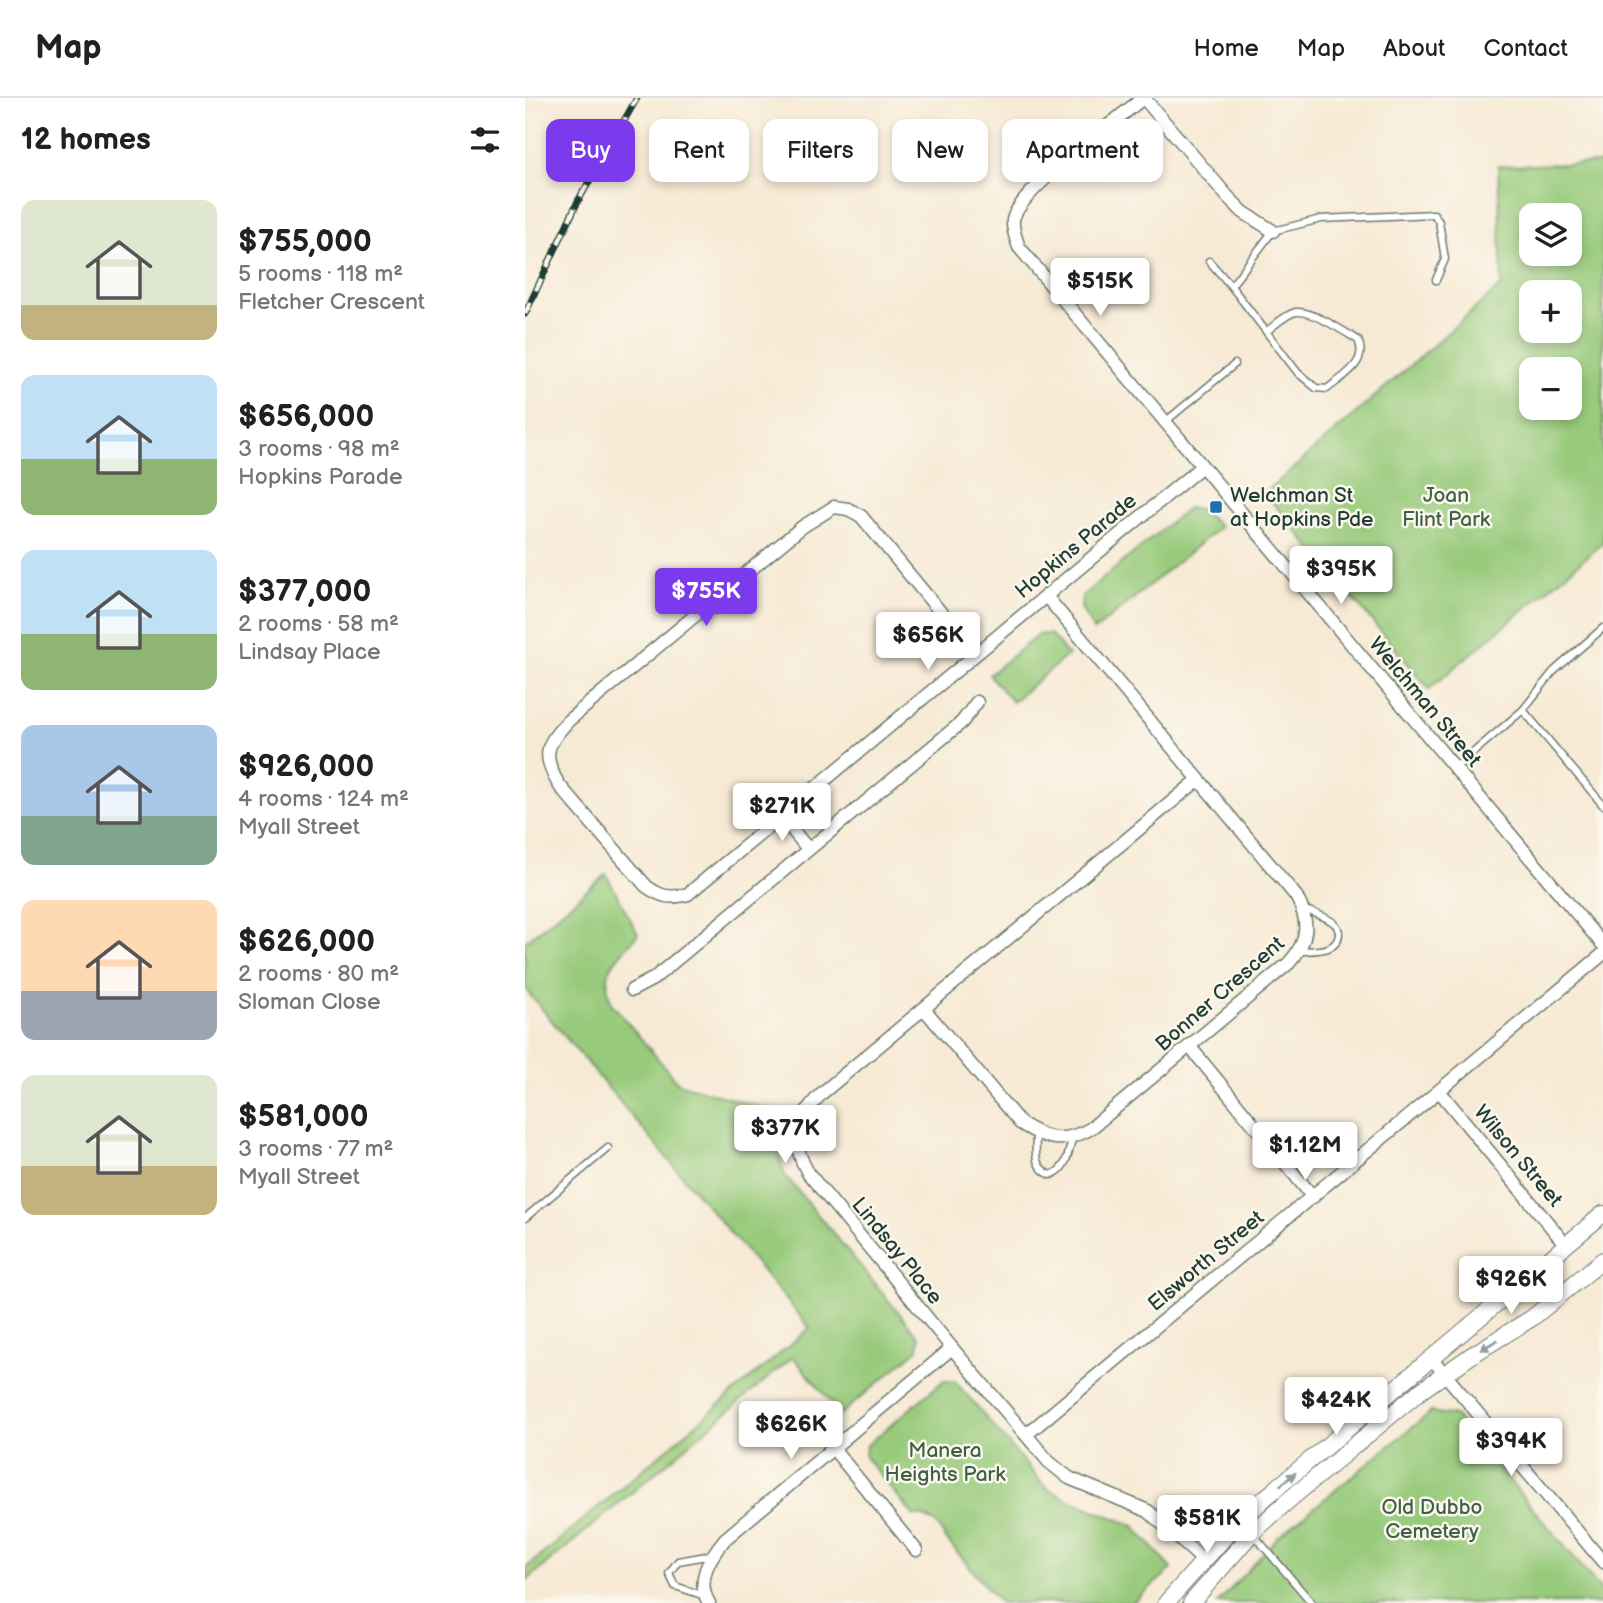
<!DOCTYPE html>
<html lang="en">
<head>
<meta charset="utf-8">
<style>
  :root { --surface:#fff; --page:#f2f2f2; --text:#202124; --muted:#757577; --line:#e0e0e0; --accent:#7c3aed }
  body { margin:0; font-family:"Balsamiq Sans",sans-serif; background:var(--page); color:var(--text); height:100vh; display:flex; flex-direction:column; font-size:26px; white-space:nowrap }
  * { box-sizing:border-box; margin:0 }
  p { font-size:23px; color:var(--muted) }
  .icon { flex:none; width:38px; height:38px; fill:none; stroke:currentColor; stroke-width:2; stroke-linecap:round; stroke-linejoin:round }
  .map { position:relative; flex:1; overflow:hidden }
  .sheet { display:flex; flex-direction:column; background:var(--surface); width:525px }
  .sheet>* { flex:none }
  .guide { position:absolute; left:21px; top:21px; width:665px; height:63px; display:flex; gap:14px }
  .fabs { position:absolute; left:994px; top:105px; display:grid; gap:14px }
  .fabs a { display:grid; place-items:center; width:63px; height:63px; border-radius:14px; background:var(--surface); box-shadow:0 4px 10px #0003; font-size:35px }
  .price { position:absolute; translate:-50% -60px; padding:0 16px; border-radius:7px; background:#fff; color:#222; font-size:23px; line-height:46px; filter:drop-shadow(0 2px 4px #0008) }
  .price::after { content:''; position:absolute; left:50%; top:42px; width:21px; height:16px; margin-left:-10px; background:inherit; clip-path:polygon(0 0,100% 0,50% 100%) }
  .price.selected { background:var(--accent); color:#fff }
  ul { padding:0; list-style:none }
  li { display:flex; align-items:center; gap:21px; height:175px; padding:0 21px }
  li span { display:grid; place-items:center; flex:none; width:196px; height:140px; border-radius:14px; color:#555 }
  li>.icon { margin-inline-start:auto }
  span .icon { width:84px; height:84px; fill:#fffc; stroke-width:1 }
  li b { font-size:30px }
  h2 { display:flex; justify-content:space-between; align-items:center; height:84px; padding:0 21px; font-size:30px }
  .pill { padding:0 24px; border-radius:14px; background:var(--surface); box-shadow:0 4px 10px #0003; font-size:24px; line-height:63px }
  .pill.selected { background:var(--accent); color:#fff }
  header { display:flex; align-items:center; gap:42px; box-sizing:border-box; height:98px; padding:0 35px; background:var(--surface); border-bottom:2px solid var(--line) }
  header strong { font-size:33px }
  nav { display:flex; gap:38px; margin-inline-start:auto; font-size:24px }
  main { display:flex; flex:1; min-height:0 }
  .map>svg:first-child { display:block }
</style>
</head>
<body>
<header>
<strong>Map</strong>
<nav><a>Home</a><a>Map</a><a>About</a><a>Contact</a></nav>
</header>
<main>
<section class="sheet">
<h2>12 homes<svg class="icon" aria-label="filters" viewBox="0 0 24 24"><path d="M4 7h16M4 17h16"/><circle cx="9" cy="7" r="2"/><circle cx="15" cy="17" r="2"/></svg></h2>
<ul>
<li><span style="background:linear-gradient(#dfe7d0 75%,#c2b280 0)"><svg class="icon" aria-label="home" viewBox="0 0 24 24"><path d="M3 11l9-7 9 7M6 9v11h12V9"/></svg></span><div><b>$755,000</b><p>5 rooms · 118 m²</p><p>Fletcher Crescent</p></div></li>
<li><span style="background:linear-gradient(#bfe0f5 60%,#8fb573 0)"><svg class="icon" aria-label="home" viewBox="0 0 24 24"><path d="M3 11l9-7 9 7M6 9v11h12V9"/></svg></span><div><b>$656,000</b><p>3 rooms · 98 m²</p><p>Hopkins Parade</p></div></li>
<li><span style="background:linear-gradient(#bfe0f5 60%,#8fb573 0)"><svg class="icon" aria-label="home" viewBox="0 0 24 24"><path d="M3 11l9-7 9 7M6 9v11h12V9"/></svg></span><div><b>$377,000</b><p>2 rooms · 58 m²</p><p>Lindsay Place</p></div></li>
<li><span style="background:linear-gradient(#a9c7e8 65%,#7fa58c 0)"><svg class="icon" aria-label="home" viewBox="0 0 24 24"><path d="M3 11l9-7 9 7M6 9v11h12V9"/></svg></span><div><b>$926,000</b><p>4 rooms · 124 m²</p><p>Myall Street</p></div></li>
<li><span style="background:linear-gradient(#ffd9b3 65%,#9aa5b1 0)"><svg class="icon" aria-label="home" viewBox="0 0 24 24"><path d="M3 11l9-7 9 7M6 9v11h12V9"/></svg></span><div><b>$626,000</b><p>2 rooms · 80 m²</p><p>Sloman Close</p></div></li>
<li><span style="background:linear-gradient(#dfe7d0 65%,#c2b280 0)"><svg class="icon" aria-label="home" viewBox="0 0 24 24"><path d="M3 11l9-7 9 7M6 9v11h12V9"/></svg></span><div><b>$581,000</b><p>3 rooms · 77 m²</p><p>Myall Street</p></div></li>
</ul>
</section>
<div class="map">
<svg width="1078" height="1505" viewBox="0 0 1078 1505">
  <rect width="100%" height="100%" fill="#fbf7ec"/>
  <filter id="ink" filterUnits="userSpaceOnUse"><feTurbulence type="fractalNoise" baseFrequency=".0143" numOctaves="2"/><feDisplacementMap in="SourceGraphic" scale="14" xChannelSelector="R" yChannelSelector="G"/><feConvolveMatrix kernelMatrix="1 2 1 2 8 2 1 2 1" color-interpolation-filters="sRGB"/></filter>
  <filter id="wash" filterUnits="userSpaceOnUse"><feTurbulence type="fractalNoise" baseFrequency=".00686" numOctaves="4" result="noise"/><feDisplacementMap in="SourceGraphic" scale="28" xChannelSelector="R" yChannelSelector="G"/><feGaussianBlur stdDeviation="1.57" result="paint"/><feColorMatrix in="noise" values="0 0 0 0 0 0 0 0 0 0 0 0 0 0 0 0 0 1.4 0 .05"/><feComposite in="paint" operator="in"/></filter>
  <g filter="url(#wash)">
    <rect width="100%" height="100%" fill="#f7ead5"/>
    <g fill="#98ca7b" stroke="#5c8458" stroke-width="2" fill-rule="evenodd">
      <path d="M1078,65V445L904,591L740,395L977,187L973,68ZM1045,117V156H1006V117ZM1045,194V233H1006V194ZM1045,271V310H1006V271Z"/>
      <path d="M663,410L675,411L695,429L569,533L556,510L557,498Z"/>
      <path d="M514,536H525L543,557L487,604L464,577Z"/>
      <path d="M81,776L113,836C92,862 73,871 87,906L153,985L255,1015L251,1049L259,1076L394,1239L393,1251L316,1316L268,1259L0,1484V1471L285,1230L0,891V844Z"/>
      <path d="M418,1283H430L520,1389L543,1402L608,1427L647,1471L607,1505H475L421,1441L410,1424L396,1418H389L340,1359L341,1348Z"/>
      <path d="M906,1314L930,1318L1078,1494V1505H693L753,1439Z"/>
    </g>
  </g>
  <g filter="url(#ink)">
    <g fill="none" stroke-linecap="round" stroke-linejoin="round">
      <g stroke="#6b7a6c" stroke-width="9">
        <g id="service">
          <path d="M684,163L706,188"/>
          <path d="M742,233C750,227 761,216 771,214C787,212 820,234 833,242C844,265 817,279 802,291L791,290L773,275L706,188L748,133L796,121L909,116L914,124L920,161L911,182"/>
          <path d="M640,324L710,266"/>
          <path d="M998,612L1028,574L1078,530"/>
          <path d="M930,670L998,612L1078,707"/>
          <path d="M775,853C789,852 812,855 814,836C814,831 813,829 810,826C802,818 788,815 778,811"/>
          <path d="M511,1035C511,1052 507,1069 526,1077C542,1071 543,1056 547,1041"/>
          <path d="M0,1120L83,1050"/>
          <path d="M728,1436L787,1505"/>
          <path d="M180,1498L150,1488L144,1475L153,1463L187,1457"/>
        </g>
      </g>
      <g stroke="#6b7a6c" stroke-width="15">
        <g id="minor">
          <path d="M618,0C592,22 493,93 488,122C487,131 491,141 494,149L1078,847"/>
          <path d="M619,0L702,98L718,114L748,133"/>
          <path d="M450,556L336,418L323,411L309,409L277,429L44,622C21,646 16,657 34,687L121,788C136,799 145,801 163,796L677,368"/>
          <path d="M673,682L296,996C270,1023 264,1041 283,1075L427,1250L524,1364L544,1380L623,1413L678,1462"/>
          <path d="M256,718L283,751"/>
          <path d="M107,892L128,881L437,624L452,604"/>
          <path d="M400,912L495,1025C522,1042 537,1046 565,1031L764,865C784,843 785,824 771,798L521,498"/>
          <path d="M665,949L788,1099"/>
          <path d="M915,994L1041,1147"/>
          <path d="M907,1261L1078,1464"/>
          <path d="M502,1336L1078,856"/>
          <path d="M307,1349L391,1452"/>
          <path d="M184,1505C170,1482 185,1459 200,1441L427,1250"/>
        </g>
      </g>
      <g stroke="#6b7a6c" stroke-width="18">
        <g id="tertiary">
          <path d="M641,1505L705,1433L740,1400L1078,1116"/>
          <path d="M666,1505L727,1435L765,1401L894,1294L947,1257L1007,1220L1078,1162"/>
        </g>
      </g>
      <use href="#service" stroke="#fff" stroke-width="6"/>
      <use href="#minor" stroke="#fff" stroke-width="12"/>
      <use href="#tertiary" stroke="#fff" stroke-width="16"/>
      <g stroke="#1f3d34" stroke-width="7">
        <path id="rail" d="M0,216L53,103L112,0"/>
      </g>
      <use href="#rail" stroke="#fbf7ec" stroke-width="4.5" stroke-dasharray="13" stroke-linecap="butt"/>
    </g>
    <defs><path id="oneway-solid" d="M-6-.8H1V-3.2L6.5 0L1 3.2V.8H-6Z" transform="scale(1.75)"/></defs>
    <g fill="#8f9e9a">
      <use href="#oneway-solid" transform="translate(964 1247) rotate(149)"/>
      <use href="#oneway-solid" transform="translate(763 1381) rotate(-40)"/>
    </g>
  </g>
  <rect fill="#1f6fb2" stroke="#fbf7ec" stroke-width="2.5" x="684" y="402" width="14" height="14" rx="3.5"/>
  <g text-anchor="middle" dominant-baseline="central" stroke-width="5" stroke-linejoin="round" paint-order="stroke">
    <g font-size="21" fill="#1f3d34" stroke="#fbf7ec" text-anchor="start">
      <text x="705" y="397">Welchman St<tspan x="705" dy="24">at Hopkins Pde</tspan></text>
    </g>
    <g font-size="21" fill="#3d6046" stroke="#fbf7ec">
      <text x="921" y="397">Joan<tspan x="921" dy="24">Flint Park</tspan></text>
      <text x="420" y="1352">Manera<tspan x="420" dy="24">Heights Park</tspan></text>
      <text x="907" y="1409">Old Dubbo<tspan x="907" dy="24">Cemetery</tspan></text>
    </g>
    <g font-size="21" fill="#1f3d34" stroke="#fbf7ec">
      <text transform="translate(551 448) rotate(-40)">Hopkins Parade</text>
      <text transform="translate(900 604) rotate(50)">Welchman Street</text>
      <text transform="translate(695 896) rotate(-41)">Bonner Crescent</text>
      <text transform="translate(993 1058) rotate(50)">Wilson Street</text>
      <text transform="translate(372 1153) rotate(51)">Lindsay Place</text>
      <text transform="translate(681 1163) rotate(-40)">Elsworth Street</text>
    </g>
  </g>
</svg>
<div class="fabs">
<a><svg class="icon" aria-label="layers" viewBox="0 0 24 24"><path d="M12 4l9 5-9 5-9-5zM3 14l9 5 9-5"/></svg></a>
<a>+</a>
<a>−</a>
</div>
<b class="price" style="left:575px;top:220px">$515K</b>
<b class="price" style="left:816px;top:508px">$395K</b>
<b class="price selected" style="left:181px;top:530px">$755K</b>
<b class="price" style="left:403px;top:574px">$656K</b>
<b class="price" style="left:257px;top:745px">$271K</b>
<b class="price" style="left:260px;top:1067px">$377K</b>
<b class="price" style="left:780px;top:1084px">$1.12M</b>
<b class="price" style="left:986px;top:1218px">$926K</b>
<b class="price" style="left:811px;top:1339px">$424K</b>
<b class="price" style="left:266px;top:1363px">$626K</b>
<b class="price" style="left:986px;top:1380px">$394K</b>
<b class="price" style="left:682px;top:1457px">$581K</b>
<div class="guide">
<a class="pill selected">Buy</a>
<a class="pill">Rent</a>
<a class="pill">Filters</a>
<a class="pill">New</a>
<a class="pill">Apartment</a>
</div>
</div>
</main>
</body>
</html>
